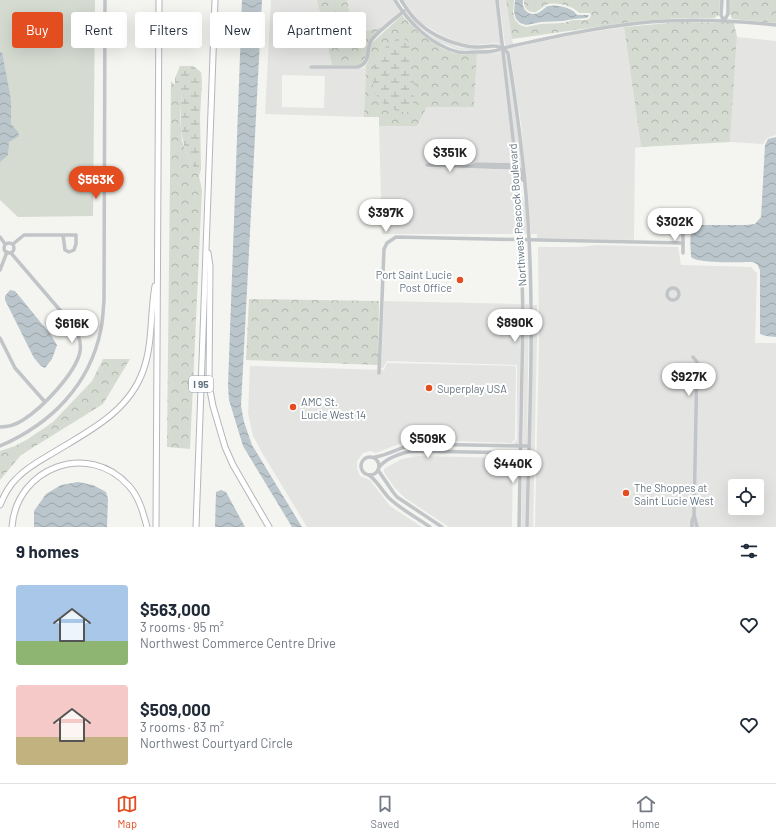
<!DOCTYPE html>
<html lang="en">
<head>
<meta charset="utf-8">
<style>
  :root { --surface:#fff; --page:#f2f2f3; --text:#1f2937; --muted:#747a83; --line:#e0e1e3; --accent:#e44d1f }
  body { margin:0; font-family:Barlow,sans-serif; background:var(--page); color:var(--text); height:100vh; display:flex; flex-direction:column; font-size:15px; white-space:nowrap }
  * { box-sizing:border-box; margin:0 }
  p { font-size:13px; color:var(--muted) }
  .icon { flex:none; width:22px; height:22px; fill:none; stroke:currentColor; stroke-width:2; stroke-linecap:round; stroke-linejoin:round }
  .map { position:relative; height:527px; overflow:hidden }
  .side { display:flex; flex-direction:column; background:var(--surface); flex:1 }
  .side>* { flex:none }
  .guide { position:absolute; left:12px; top:12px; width:400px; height:36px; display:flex; gap:8px }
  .controls { position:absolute; left:728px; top:479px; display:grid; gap:8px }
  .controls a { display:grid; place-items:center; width:36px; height:36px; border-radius:4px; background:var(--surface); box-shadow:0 4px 16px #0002; font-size:20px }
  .price { position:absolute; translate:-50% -34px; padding:0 9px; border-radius:14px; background:#fff; color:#222; font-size:13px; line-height:26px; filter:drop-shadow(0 1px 2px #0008) }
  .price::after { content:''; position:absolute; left:50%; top:24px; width:12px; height:9px; margin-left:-6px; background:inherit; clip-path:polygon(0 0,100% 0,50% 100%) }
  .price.on { background:var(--accent); color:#fff }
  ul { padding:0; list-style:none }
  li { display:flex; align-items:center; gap:12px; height:100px; padding:0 16px }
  li span { display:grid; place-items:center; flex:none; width:112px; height:80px; border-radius:4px; color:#555 }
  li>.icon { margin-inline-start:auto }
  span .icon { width:48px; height:48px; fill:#fffc; stroke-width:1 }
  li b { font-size:17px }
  h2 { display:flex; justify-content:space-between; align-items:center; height:48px; padding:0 16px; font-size:17px }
  .tag { padding:0 14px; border-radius:4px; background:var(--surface); box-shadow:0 4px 16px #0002; font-size:14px; line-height:36px }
  .tag.on { background:var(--accent); color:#fff }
  .menu { display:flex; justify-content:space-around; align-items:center; height:56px; border-top:1px solid var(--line); background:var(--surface); font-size:11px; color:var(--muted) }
  .menu a { display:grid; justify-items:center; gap:2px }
  .menu .on { color:var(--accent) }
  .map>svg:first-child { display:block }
</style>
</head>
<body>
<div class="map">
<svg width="776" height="527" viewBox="0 0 776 527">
  <defs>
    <pattern id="forest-crowns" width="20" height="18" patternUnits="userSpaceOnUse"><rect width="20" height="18" fill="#d5dbd1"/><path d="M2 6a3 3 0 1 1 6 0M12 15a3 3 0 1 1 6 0" fill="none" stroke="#b0b6af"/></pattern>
    <pattern id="wetland-marsh" width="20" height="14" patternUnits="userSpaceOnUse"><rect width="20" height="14" fill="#d5dbd1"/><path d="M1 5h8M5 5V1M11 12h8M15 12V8" fill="none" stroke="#b0b6af"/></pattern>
    <pattern id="water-waves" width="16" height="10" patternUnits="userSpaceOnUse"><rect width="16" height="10" fill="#bac6cb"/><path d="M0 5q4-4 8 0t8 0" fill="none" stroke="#9ba5aa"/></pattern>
  </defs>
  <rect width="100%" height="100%" fill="#f4f4f0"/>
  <g fill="#e4e5e3" fill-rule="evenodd">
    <path d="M271,0H317L332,65H310V68L358,69L366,67L364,117L265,114ZM282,75L325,76L324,108L282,107Z"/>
    <path d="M347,0H393L400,12L383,27L354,34Z"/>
    <path d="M403,0H496L501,45L496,43L475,45L459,43L441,35L421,23Z"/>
    <path d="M499,0H506L513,44L505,45Z"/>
    <path d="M406,11L420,26L440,38L458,47L475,49L498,48L480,50H459L438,42L409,19L405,12Z"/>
    <path d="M624,27L641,147L635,148L634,240L537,238V234H531L521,124L510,52L507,49L572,35Z"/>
    <path d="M737,37L776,41V135L767,138L763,144L730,142Z"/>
    <path d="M501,51L514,163L477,162L472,164L426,163V167L514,170L519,234H382L379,126H417L427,107H474L477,54L497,53Z"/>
    <path d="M505,52L507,54L515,108L522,169L517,164Z"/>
    <path d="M518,168L520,171L522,196L525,203L527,234H523Z"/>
    <path d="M595,245L678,247L681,265L751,267L757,273L755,343H776V527H535L539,338L538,247H580ZM735,486H757V508H735Z"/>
    <path d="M384,301L521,304L519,444H513L517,440V365L387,361L383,368H381Z"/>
    <path d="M525,304H529L527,444H523Z"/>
    <path d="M533,305H537V338L533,527H529Z"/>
    <path d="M387,363L516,366L515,440L511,443L424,440L406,441L376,453L370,451L363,453L357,461V468L360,476L370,480L390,506L422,527H307L264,456L253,436L248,413L250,366L384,370Z"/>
    <path d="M523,455H527L525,527H521Z"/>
    <path d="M417,456L511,458L513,459L512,527H449L405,498L394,487L384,472V469L402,459Z"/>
  </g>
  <path fill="#d5dbd1" d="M0,0H95L93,216L18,217L0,200Z"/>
  <g fill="url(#forest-crowns)">
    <path d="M317,0H347L354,34L383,27L373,36L363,64L358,65H332Z"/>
    <path d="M506,0H514L513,12L515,20L520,25L526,27L541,24L563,23L573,20H586L590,18L591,14L589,13H579C574,6 553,1 546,5C542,7 539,11 535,12C527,13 523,7 524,0H720L719,15L714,18H682L638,21L512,39Z"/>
    <path d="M730,0H776V23L732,19L730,14Z"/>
    <path d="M402,15C414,30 439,51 458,54C464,55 471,54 477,54L474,107H427L417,126H379V117H364L366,67H365L368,62L372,43Z"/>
    <path d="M681,22L734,23L737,37L730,142L641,147L624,27Z"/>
    <path d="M171,81L182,93L180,117L182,141L189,159L199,176L202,190L190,449L167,447Z"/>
    <path d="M249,299L379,301L378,365L246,360Z"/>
    <path d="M103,359H130L103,404L21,455L0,480V451L15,446L28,439L53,422L92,381Z"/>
  </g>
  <g fill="url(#wetland-marsh)">
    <path d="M401,37L408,41L410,45L414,82L413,107L410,112C401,113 396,111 389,107C365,94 370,62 388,45C391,42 396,39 401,37Z"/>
    <path d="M180,66H193L201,72L202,82L200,116L201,169L199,176C180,148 179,126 182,93L175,86V78Z"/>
  </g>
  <g fill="url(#water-waves)">
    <path d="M242,0H262L241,406L244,422L252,445L302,527H292L243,446L229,400L228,386Z"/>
    <path d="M515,0H523C521,9 529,17 538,13C542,11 545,7 548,6C557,4 573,8 577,15H589V16L586,18L573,19L563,21L541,22L526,25L520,23L516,19L514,12Z"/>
    <path d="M0,52H2L11,100V124L18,132L19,136L9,142L8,155L0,162Z"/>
    <path d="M776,137V337L766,336L760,334V270L757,264L752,262C739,262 699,264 691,257C691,247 688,232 695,225H746L755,224L761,217L765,145L768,139Z"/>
    <path d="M10,290L15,291L51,335L57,345L52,359L45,368L41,366L34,358L5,300V296Z"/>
    <path d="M78,482L93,485L106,492L108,499L107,527H34V511L46,494L61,485Z"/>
    <path d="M221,490L226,492L245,527H215L216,492Z"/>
  </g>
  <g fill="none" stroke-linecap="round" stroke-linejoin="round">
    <g stroke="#b4b7ba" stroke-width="7">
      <g id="highway">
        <path d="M208,253L210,266L209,385L213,406L225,447L233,465L269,527"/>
        <path d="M0,505C4,495 9,486 16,479C26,468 39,461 51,454C87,432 128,413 143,371C153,344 150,314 155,286"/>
        <path d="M12,527C16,468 88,440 129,486C139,497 143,512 147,527"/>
        <path d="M156,527L159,0"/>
        <path d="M196,527L215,0"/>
      </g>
    </g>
    <g stroke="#c1c5c8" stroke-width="3.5">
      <path d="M395,0C408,22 432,46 458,52C464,53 470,52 476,52C486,52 495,52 503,48C548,38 593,28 639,23C684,18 731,20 776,25"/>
      <path d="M401,0C406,8 413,18 420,24C433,36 457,46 474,47C488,48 497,41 508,53C518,115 526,177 529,239C534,335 529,431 527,527"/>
      <path d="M497,0L516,165L521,239L523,316L519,527"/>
      <path d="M722,0L721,15L724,21"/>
      <path d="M724,21L728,14V0"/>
      <path d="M311,67H358C371,63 366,51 371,41C376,33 396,18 404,11"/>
      <path d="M427,165L516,168"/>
      <path d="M473,166L477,164L516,165C521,169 522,173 522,180"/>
      <path d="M0,237L5,244"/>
      <circle cx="9" cy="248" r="5"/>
      <path d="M13,244L24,235H76V244L74,250L69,252L65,250L63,235"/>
      <path d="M683,253V232"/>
      <path d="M0,270L7,252"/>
      <circle cx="673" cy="294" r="6"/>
      <path d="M0,338L15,368L45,402"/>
      <path d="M693,357L697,362L694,515L697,527"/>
      <path d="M379,373L384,249L387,243L396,237L683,243"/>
      <path d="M0,427C8,427 17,424 23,420C42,408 75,374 80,352C82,340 77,332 71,323L11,253"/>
      <path d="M0,446C51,424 90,385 101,329C103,320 103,310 104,301L105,0"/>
      <circle cx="370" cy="466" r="9"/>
      <path d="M375,457C390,455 401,446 417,444L529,446"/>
      <path d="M379,467C387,458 401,453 413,451L529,453"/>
      <path d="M378,470L393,492L397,497L442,527"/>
      <path d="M369,475C377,481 381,489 388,497C400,509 416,517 430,527"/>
      <path d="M692,527V521L694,516"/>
    </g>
    <use href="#highway" stroke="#fff" stroke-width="5"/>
  </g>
  <g fill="#e44d1f" stroke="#fff" stroke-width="1.5">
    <circle cx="460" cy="280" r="4"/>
    <circle cx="429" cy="388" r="4"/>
    <circle cx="293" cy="407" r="4"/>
    <circle cx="626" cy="493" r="4"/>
  </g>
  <g text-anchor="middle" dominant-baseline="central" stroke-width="4" stroke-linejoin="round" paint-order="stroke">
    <rect fill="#fff" stroke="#929ea7" stroke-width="1" x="189" y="376" width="24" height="16" rx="3"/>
    <g font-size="10" font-weight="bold" fill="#637481">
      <text x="201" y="384">I 95</text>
    </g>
    <g font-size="11" fill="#637481" stroke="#fff">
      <text transform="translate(517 215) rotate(-94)">Northwest Peacock Boulevard</text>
    </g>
    <g font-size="11" fill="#637481" stroke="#fff" text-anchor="start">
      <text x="452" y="274" text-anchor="end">Port Saint Lucie<tspan x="452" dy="13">Post Office</tspan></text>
      <text x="437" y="388">Superplay USA</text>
      <text x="301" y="401">AMC St.<tspan x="301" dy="13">Lucie West 14</tspan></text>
      <text x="634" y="487">The Shoppes at<tspan x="634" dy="13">Saint Lucie West</tspan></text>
    </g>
  </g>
</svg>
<div class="controls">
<a><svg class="icon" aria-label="locate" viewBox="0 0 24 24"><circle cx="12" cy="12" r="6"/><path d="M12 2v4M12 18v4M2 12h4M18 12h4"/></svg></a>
</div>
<b class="price" style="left:450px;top:173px">$351K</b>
<b class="price on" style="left:96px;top:200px">$563K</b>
<b class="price" style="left:386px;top:233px">$397K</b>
<b class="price" style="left:675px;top:242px">$302K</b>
<b class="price" style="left:515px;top:343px">$890K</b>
<b class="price" style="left:72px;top:344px">$616K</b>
<b class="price" style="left:689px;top:397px">$927K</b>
<b class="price" style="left:428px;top:459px">$509K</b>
<b class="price" style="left:513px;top:484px">$440K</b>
<div class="guide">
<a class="tag on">Buy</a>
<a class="tag">Rent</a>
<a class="tag">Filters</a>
<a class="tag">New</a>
<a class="tag">Apartment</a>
</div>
</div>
<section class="side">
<h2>9 homes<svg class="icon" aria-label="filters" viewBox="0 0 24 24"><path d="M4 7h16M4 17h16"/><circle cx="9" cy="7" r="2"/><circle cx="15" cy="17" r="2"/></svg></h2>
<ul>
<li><span style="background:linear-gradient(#a9c7e8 70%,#8fb573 0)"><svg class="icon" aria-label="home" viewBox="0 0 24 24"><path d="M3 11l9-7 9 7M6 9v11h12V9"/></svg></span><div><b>$563,000</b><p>3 rooms · 95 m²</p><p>Northwest Commerce Centre Drive</p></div><svg class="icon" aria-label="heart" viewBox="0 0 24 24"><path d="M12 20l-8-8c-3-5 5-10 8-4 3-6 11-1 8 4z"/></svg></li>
<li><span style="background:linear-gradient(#f6c9c9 65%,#c2b280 0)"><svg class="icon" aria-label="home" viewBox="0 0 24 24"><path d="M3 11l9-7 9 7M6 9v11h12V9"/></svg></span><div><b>$509,000</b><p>3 rooms · 83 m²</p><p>Northwest Courtyard Circle</p></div><svg class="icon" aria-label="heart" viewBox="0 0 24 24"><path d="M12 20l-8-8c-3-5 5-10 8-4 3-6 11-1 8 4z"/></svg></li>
</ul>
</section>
<nav class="menu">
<a class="on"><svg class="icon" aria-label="map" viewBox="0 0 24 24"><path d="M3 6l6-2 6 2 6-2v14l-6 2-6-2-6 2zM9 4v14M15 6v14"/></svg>Map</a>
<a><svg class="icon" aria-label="saved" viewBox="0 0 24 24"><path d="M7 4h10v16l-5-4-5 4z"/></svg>Saved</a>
<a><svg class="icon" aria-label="home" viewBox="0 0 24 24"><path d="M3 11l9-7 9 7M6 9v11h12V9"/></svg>Home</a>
</nav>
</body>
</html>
